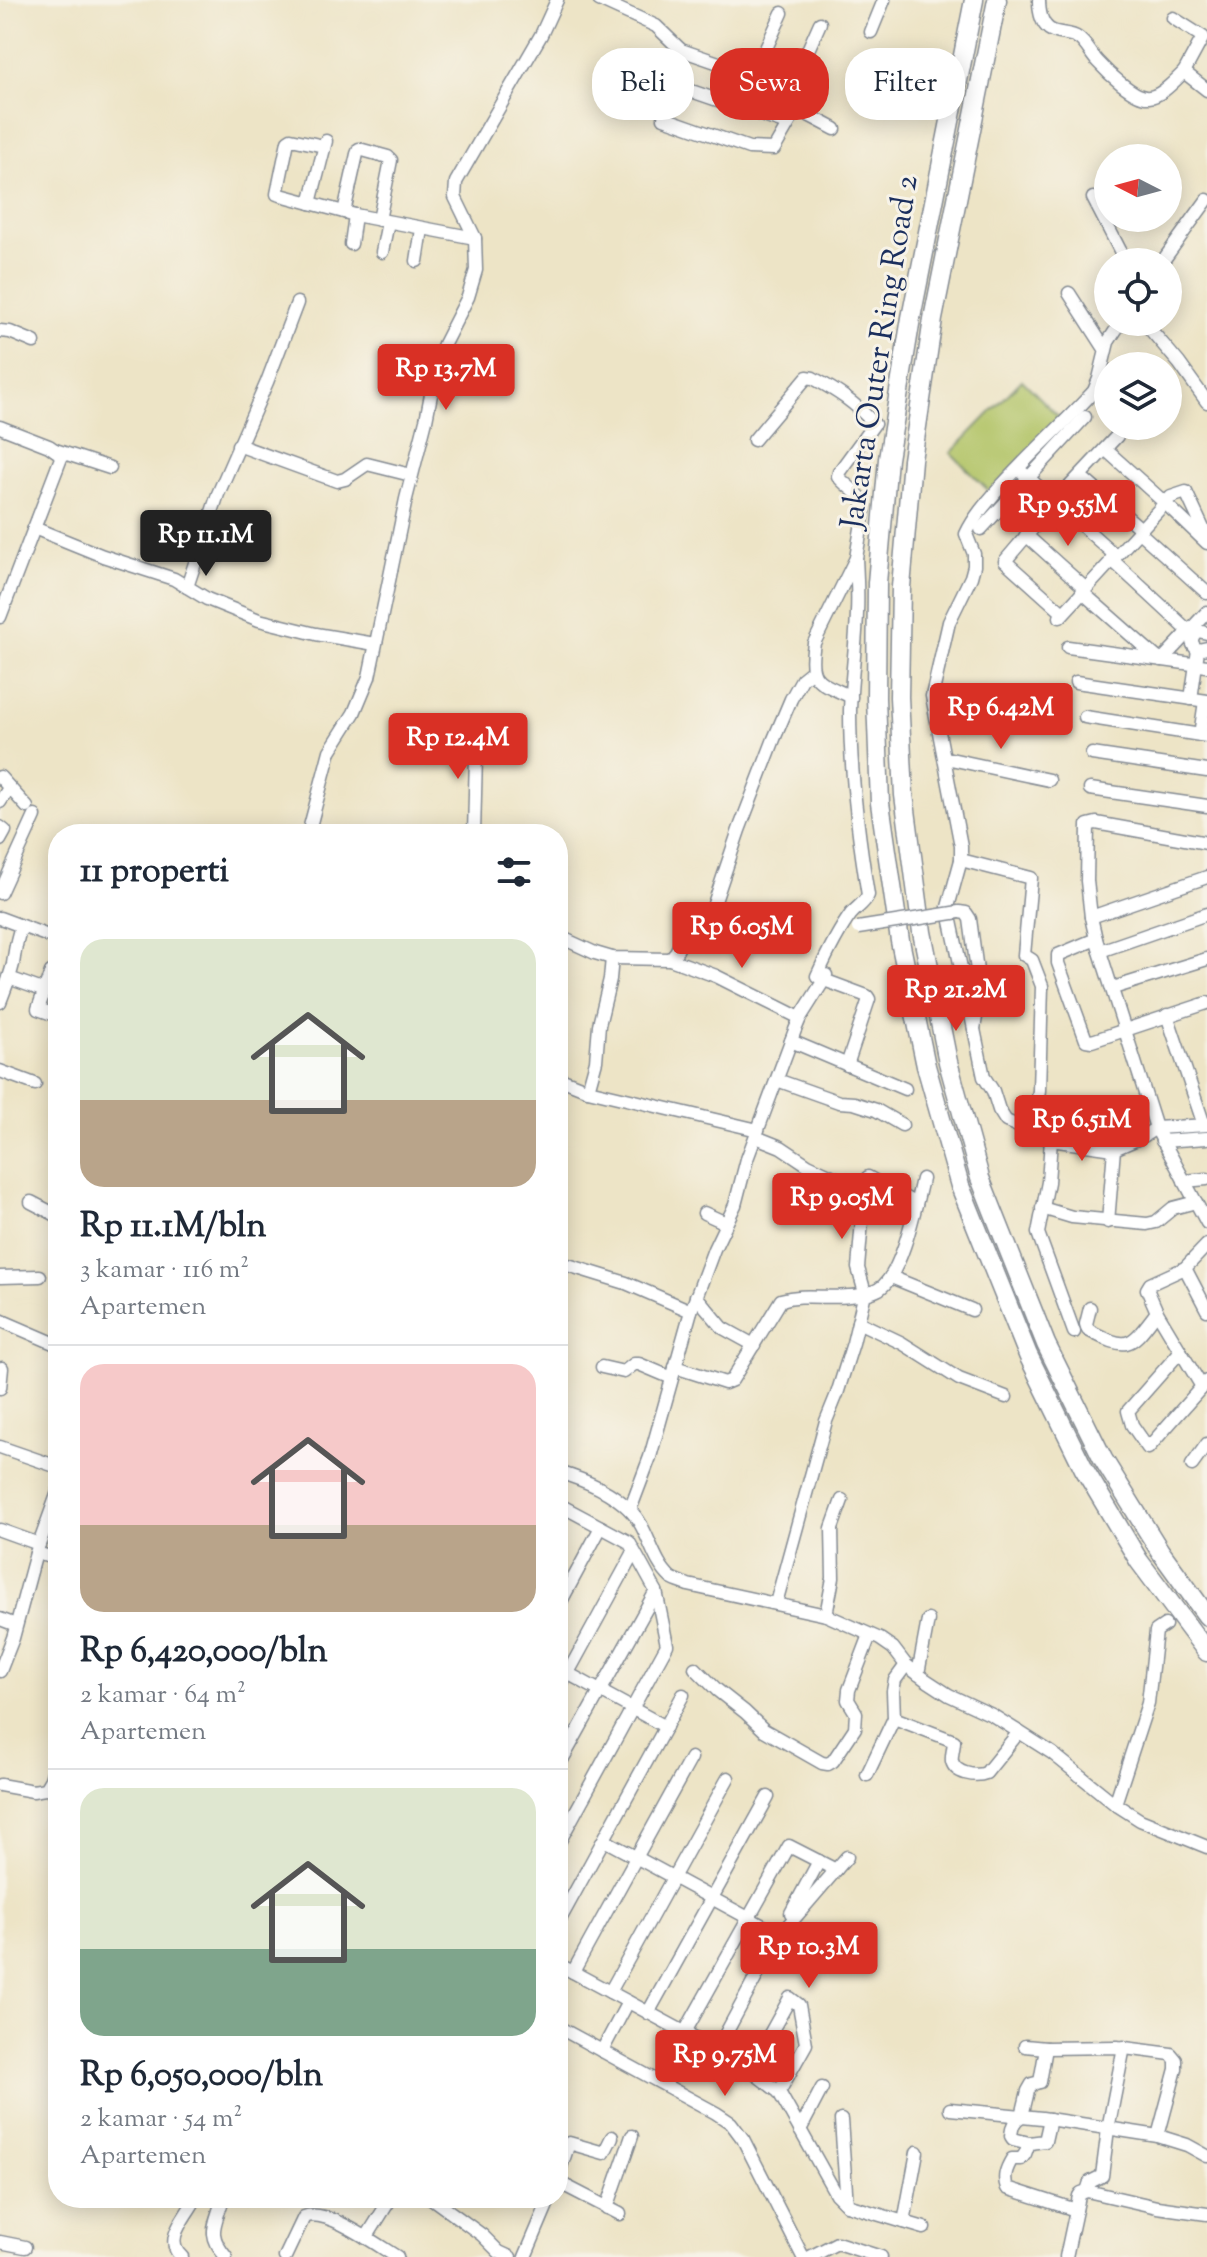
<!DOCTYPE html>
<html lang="id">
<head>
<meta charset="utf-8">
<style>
  :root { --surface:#fff; --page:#f2f2f3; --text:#1f2937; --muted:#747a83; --line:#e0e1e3; --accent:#d93025 }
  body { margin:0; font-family:"Sorts Mill Goudy",serif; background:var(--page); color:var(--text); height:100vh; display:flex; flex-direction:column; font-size:30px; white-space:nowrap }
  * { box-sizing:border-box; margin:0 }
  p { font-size:26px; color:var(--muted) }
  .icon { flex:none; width:44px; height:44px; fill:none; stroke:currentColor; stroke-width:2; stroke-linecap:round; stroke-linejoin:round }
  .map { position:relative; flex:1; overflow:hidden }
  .side { position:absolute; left:48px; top:824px; width:520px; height:1384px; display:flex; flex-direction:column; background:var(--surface); border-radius:32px; box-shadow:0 4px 20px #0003 }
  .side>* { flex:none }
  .banner { position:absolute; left:592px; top:48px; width:494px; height:72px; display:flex; gap:16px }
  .needle { width:52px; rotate:276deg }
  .buttons { position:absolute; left:1094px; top:144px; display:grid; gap:16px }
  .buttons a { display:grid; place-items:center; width:88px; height:88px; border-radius:50%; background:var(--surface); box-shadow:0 4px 20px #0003; font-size:40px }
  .price { position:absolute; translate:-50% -68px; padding:0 18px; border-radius:8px; background:var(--accent); color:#fff; font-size:26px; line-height:52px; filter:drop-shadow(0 2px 4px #0008) }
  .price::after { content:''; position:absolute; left:50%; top:48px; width:24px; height:18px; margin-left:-12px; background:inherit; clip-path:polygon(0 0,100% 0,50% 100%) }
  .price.on { background:#222; color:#fff }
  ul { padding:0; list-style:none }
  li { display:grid; align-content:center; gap:16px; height:424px; padding:0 32px }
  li+li { border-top:2px solid var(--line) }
  li span { display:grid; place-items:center; height:248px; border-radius:24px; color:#555 }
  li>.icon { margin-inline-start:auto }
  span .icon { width:144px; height:144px; fill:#fffc; stroke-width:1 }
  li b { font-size:34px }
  h2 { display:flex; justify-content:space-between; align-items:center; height:96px; padding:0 32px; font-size:34px }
  .chip { padding:0 28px; border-radius:32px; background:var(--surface); box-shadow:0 4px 20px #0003; font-size:28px; line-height:72px }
  .chip.on { background:var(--accent); color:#fff }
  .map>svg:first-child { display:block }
</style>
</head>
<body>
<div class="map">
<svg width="1207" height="2257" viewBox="0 0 1207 2257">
  <rect width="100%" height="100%" fill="#f7f3e8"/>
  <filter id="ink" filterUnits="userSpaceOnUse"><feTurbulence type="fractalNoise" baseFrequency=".0125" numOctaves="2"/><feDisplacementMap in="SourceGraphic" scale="16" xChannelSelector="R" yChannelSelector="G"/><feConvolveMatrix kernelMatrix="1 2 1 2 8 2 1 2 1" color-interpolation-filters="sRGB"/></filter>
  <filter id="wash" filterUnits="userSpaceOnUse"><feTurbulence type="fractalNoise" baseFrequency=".006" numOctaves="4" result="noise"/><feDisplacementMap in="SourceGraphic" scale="32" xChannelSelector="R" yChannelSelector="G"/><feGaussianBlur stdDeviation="1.8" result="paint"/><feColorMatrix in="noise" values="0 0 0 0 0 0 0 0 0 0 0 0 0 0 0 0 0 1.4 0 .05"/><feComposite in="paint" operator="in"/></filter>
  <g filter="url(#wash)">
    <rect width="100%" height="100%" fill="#ede4c6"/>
    <path fill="#b2c467" stroke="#667a62" stroke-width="2" d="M1022,380L1062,420L991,493L951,453Z"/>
  </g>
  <g filter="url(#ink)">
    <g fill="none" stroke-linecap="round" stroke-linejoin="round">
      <g stroke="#848a92" stroke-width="15">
        <g id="minor">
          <path d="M599,0L656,26L681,50L803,92L804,97L774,149L749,148L664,118L675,85"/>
          <path d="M1039,0C1039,10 1040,22 1049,29C1057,35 1070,32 1078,38C1086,43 1091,55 1098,62C1107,72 1135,99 1149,97C1162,96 1175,80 1184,72L1207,90"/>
          <path d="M1173,18L1203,37L1184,72"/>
          <path d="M871,32L884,0"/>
          <path d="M681,50L668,83L787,124"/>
          <path d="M754,75L782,13"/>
          <path d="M791,88L820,23"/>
          <path d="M797,109L835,129"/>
          <path d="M324,146L291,139L288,141L277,194L355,215L475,238"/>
          <path d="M1093,198L1126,262"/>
          <path d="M310,203L326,141"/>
          <path d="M344,212L357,154L359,149L388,157L391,160L379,220"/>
          <path d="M351,244L355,215"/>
          <path d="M382,252L388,222"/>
          <path d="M417,261L422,229"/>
          <path d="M1162,262L1207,200"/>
          <path d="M1069,293L1105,349"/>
          <path d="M1144,322L1179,363L1207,402"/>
          <path d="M0,331L10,332L34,342"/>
          <path d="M0,427L49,446L59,453L61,458L0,617"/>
          <path d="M754,440L807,377L813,378C837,391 856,403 874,424L839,472L838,476C847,489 866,494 864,511L856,558L814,643C807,683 819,681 851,697"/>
          <path d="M238,445L337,481L345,479L367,464L411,475"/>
          <path d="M55,450L110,468"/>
          <path d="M1023,473L1115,555"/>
          <path d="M1080,476L1141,529"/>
          <path d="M34,528L103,556L174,579L207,599L259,620L316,634L375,644"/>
          <path d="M981,529L1085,417"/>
          <path d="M1138,531L1207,593"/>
          <path d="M1026,535L1085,588"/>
          <path d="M1207,537L1186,492L1171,497L1165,503L1207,543"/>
          <path d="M1111,559L1193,635"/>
          <path d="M187,587L218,494L267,382L297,303"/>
          <path d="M1082,592L1157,658"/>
          <path d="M1063,613L1005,561L1055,502L1117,436"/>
          <path d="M1060,617L1165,503L1105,449"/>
          <path d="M1207,633L1198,631C1190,637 1190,644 1198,650L1207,648"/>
          <path d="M1068,647L1207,666"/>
          <path d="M1162,660L1207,612"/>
          <path d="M1076,682L1207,701"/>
          <path d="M1191,699L1198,650"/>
          <path d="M1085,717L1207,736"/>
          <path d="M1200,735L1205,701"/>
          <path d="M1092,754L1207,771"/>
          <path d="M946,758L1049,780"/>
          <path d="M0,777L27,807"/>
          <path d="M1090,789L1207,806"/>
          <path d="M0,802L9,788"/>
          <path d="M0,827L5,831L0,840"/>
          <path d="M308,834L330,751L354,713L369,677L406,499L426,420L437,364L444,344L468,297L476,270L475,238L455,197L456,182L541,35L557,0"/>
          <path d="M474,834L476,755L481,734"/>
          <path d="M961,860L1031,878L1024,955L1032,960L1042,986L1039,1090L1034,1131"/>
          <path d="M1207,877L1091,917L1096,939L1156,1128L1207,1223"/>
          <path d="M0,893L35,816"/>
          <path d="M959,912L966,913L970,919L980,993L974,1029L984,1077L993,1091L999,1110L1006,1121L1051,1140L1114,1149L1142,1137L1156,1128L1207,1125"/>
          <path d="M1091,917L1087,881L1088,825L1096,823L1207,843"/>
          <path d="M0,918L51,937H58"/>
          <path d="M558,936L595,953L612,958L670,959L676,952L695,915L709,911L713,907L739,830L774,739L791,699L802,679L812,671"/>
          <path d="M1096,939L1058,955V963L1086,1040L1092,1041L1207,1003"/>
          <path d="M1100,951L1207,914"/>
          <path d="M670,959L716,976L800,1018"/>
          <path d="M58,974L51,972L38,1009L58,1016"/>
          <path d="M826,975L824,980L867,996L869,999L847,1065"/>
          <path d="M9,978L45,991"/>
          <path d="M1113,988L1207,959"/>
          <path d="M0,1002C5,989 10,977 13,964C15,951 16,940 21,927"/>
          <path d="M1167,1015L1204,1125"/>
          <path d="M974,1029L948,907L961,860V846L932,696L949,622L971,577L974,566V554L966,534C975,515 989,500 1003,484C1032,452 1065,423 1094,391L1099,379L1108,342L1121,322"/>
          <path d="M791,1041L905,1089"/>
          <path d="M0,1071L35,1084"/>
          <path d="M558,1078L588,1090L758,1130"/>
          <path d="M777,1080L839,1102L854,1103L876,1110L902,1125"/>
          <path d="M588,1090L596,1061L599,1025L610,979L612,958"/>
          <path d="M756,1137L781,1147L808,1165L860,1189L868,1177L916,1204"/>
          <path d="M1051,1140L1048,1182L1038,1233L1074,1332"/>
          <path d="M1162,1141L1207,1138"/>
          <path d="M1184,1181L1207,1179"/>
          <path d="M31,1202L58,1216"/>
          <path d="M1042,1208L1072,1217L1147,1224L1156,1222L1173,1208L1196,1202"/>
          <path d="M704,1213L726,1223"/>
          <path d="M1108,1222L1114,1149"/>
          <path d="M558,1262L626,1283L691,1311"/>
          <path d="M1185,1268L1207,1310"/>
          <path d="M0,1277L40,1276"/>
          <path d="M891,1277L972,1310"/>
          <path d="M696,1296L723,1328L754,1345"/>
          <path d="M1090,1308L1086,1324L1088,1330C1130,1352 1130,1347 1157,1312"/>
          <path d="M0,1320L58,1345"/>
          <path d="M858,1322L902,1343L959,1379L1006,1397"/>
          <path d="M1180,1352L1128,1411L1132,1425L1148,1448L1207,1381"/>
          <path d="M602,1367L624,1372L634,1364H639L672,1378"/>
          <path d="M675,1367L725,1383L732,1380L781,1300C803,1293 826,1299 849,1296C858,1296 872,1293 879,1289C902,1275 916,1204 922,1179"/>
          <path d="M1202,1387L1157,1312L1147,1289L1150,1284L1185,1268L1207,1245"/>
          <path d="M0,1388L2,1368"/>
          <path d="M0,1447L58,1467"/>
          <path d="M1192,1465L1207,1444"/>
          <path d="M558,1472C582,1479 611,1491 629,1509C649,1528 651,1560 671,1578C676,1581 683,1583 688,1585L826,1615L880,1639L893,1648L906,1665L926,1680L949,1695L992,1715L1019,1732L1052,1753L1115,1804L1140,1820L1207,1847"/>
          <path d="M558,1504L629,1542L656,1591L667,1645L558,1844"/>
          <path d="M630,1510L650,1457L691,1311L714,1249L735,1205L747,1159L795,1030L800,1018L824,980L817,976C827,954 837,933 851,914C857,907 864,904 868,895C858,834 850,773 850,711C851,678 856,646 857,613C858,595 857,576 856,558"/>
          <path d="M0,1530L39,1544"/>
          <path d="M36,1553L58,1559"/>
          <path d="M776,1603L826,1421L837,1394L853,1343L865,1293L858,1268L862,1221L852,1213L860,1189"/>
          <path d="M558,1607L601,1527"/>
          <path d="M826,1615L833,1578L832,1528L842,1500"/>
          <path d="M0,1619L16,1625"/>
          <path d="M558,1668L666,1727"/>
          <path d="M695,1668L717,1690L745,1712L764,1730L822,1763L828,1764L833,1761L855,1728L856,1713L848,1700L849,1690L870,1635"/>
          <path d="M0,1671L13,1638L36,1553L58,1492"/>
          <path d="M918,1674L928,1620"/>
          <path d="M558,1691L634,1552"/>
          <path d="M894,1718L954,1741C954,1747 951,1756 952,1761C955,1774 976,1777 986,1773L1019,1732"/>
          <path d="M558,1767L656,1591"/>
          <path d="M867,1775L894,1718L893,1691L895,1680L906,1665"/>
          <path d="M0,1785L33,1791L45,1789L51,1779L58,1755"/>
          <path d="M1115,1804L1148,1703L1156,1631L1165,1625"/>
          <path d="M604,1840L780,1935L847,1857"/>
          <path d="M791,1913L819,1861"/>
          <path d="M558,1923L683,1695"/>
          <path d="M558,1964L738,2061L779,2092L836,2194L847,2205L924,2228"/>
          <path d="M573,1972L691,1758"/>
          <path d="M610,1992L728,1778"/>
          <path d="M648,2013L768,1797"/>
          <path d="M558,2027L716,2113L731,2123L743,2139L803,2257"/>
          <path d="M685,2032L789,1846L836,1870"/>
          <path d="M1025,2046L1046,2048L1117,2047L1171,2054L1176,2060V2069L1158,2136"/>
          <path d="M1046,2048L1040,2082L1032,2084L1028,2091L1022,2116C1013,2121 1012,2127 1011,2136L1013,2139L1029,2143L1025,2154L1021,2159H1012C1006,2169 1003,2177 1007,2188L1076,2210"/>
          <path d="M717,2050L782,1929"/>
          <path d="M602,2051L628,2002"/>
          <path d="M750,2070L790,1998L799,2005L806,2044L779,2092"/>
          <path d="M950,2109L1042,2118L1158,2136L1187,2145L1207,2156"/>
          <path d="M841,2120L847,2205"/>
          <path d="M800,2130L822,2088"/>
          <path d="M1029,2143L1045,2141L1050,2119"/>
          <path d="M558,2176L569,2143L604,2153L612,2137"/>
          <path d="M558,2182L620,2214"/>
          <path d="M1087,2191L1090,2182L1102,2176L1108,2129L1124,2047"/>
          <path d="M223,2198C215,2226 206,2233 226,2257"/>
          <path d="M431,2198L482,2235L499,2252L510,2257"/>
          <path d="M607,2208L632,2136"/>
          <path d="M904,2222L917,2152"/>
          <path d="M366,2238L391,2198"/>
          <path d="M0,2242L25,2247"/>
          <path d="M182,2257C163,2241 184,2219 193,2203"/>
          <path d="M285,2257L304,2217C326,2207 377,2245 397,2257"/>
          <path d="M525,2257L550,2198"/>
          <path d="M810,2257L837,2243L881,2257"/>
          <path d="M1066,2257L1079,2196L1081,2193L1087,2191L1157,2207L1207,2214"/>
        </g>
      </g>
      <g stroke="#848a92" stroke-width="21">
        <g id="highway">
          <path d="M974,0L911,318L888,459L877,583L876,698L880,803L900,941L926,1066L960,1186L1028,1355L1084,1469L1139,1561L1207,1652"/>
          <path d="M997,0L933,319L912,460L901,587L899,697L904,795L922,932L948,1062L980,1178L1046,1344L1103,1459L1160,1551L1207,1616"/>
        </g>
      </g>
      <use href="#minor" stroke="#fff" stroke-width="12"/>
      <use href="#highway" stroke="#fff" stroke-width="18"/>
      <g stroke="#848a92" stroke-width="15" stroke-linecap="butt">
        <path id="minor-bridge" d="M858,928L959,912"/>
      </g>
      <use href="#minor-bridge" stroke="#fff" stroke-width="12"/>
    </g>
  </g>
  <g text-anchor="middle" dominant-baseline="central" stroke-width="6" stroke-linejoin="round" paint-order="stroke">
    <g font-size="32" fill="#1b2f5e" stroke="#f7f3e8">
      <text transform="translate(881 352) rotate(-81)">Jakarta Outer Ring Road 2</text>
    </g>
  </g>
</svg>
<div class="buttons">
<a><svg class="needle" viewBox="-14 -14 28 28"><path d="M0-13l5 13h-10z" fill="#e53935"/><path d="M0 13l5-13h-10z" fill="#747a83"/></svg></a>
<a><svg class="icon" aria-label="locate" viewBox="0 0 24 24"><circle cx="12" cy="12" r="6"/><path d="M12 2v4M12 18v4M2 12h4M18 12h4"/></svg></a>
<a><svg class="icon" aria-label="layers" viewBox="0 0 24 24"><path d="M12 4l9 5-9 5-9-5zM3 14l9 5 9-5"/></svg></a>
</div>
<b class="price" style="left:446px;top:412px">Rp 13.7M</b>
<b class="price" style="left:1068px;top:548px">Rp 9.55M</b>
<b class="price on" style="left:206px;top:578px">Rp 11.1M</b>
<b class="price" style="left:1001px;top:751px">Rp 6.42M</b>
<b class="price" style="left:458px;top:781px">Rp 12.4M</b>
<b class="price" style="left:742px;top:970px">Rp 6.05M</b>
<b class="price" style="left:956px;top:1033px">Rp 21.2M</b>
<b class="price" style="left:1082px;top:1163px">Rp 6.51M</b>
<b class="price" style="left:842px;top:1241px">Rp 9.05M</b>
<b class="price" style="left:809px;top:1990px">Rp 10.3M</b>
<b class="price" style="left:725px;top:2098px">Rp 9.75M</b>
<div class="banner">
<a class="chip">Beli</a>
<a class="chip on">Sewa</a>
<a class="chip">Filter</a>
</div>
<section class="side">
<h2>11 properti<svg class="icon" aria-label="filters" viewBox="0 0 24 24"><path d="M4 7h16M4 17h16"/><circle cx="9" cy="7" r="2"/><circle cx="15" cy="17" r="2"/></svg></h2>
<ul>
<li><span style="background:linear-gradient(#dfe7d0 65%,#b9a48a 0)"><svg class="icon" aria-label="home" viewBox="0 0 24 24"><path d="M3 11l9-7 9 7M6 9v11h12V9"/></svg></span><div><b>Rp 11.1M/bln</b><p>3 kamar · 116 m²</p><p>Apartemen</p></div></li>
<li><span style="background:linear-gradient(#f6c9c9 65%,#b9a48a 0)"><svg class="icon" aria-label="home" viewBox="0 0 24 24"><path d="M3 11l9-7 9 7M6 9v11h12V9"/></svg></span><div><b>Rp 6,420,000/bln</b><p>2 kamar · 64 m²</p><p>Apartemen</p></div></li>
<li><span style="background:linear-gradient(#dfe7d0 65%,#7fa58c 0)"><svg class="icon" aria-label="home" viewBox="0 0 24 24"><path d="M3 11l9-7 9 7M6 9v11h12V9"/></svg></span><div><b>Rp 6,050,000/bln</b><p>2 kamar · 54 m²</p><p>Apartemen</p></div></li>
</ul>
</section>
</div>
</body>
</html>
